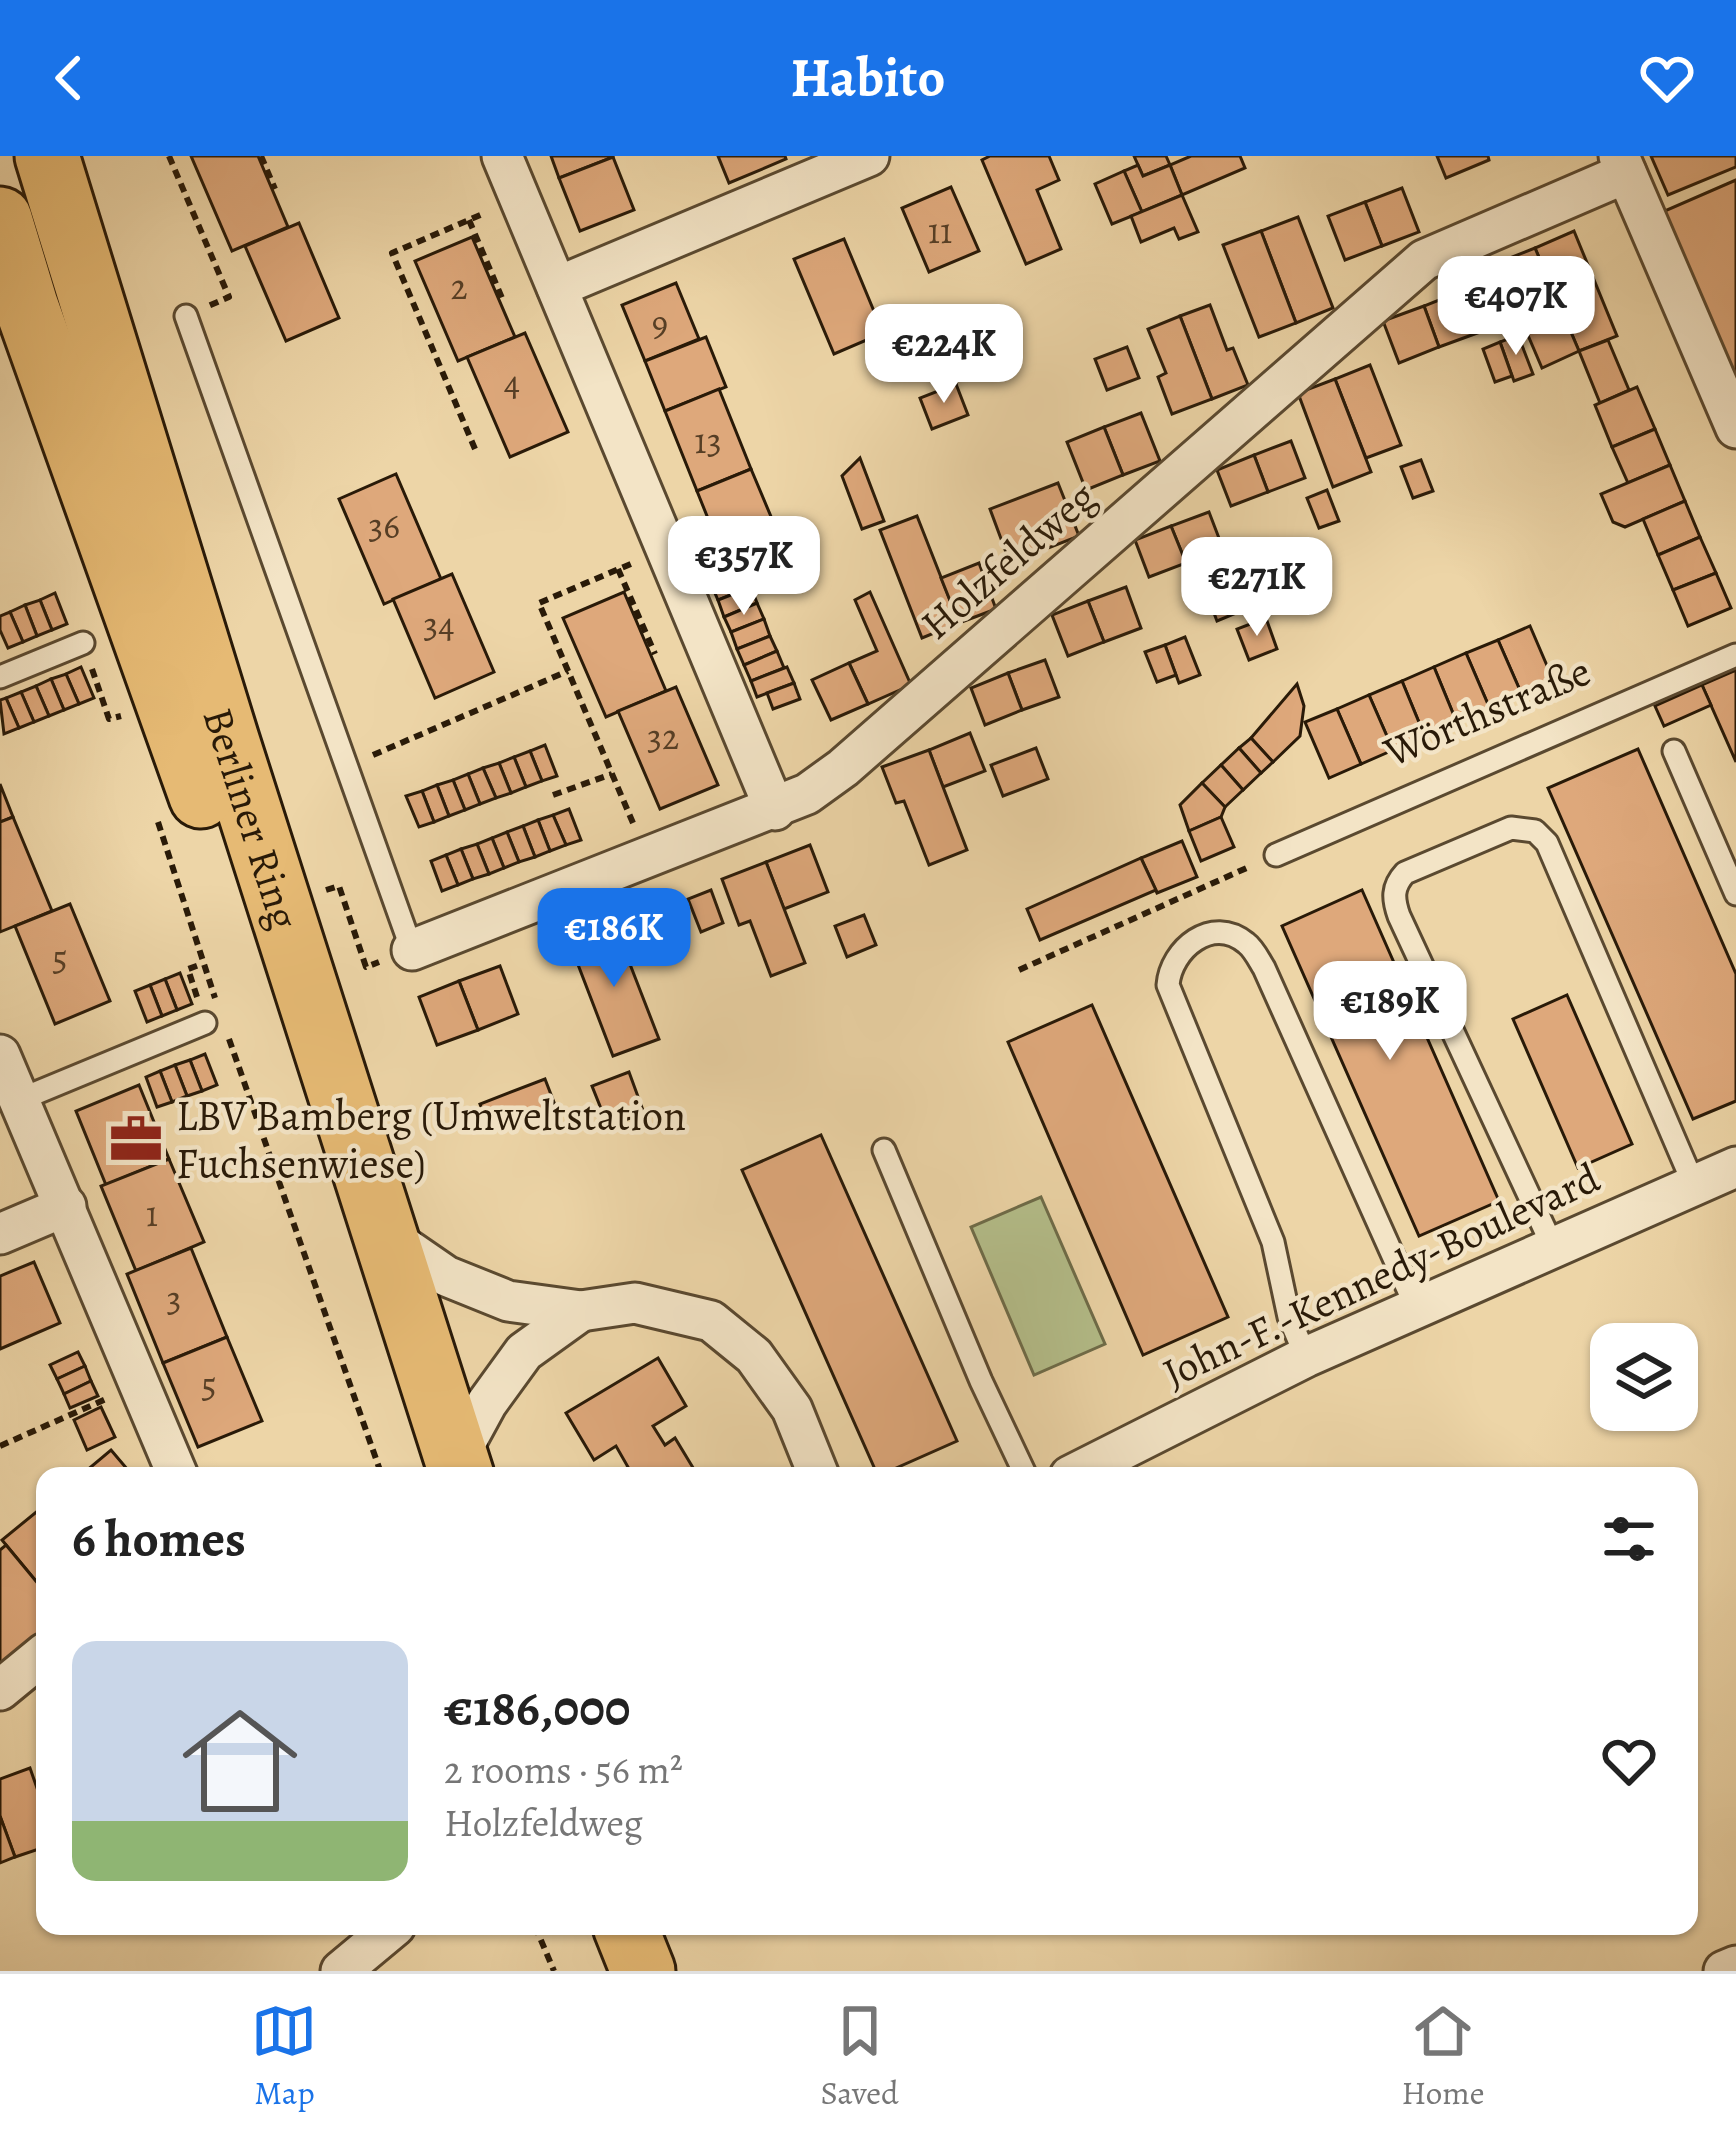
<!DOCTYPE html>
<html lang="en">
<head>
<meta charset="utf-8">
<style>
  :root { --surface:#fff; --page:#f6f6f6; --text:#222; --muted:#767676; --line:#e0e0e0; --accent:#1a73e8 }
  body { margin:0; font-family:Alegreya,serif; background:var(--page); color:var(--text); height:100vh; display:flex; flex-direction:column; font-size:45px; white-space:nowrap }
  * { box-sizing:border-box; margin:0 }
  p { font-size:39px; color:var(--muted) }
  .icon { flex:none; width:66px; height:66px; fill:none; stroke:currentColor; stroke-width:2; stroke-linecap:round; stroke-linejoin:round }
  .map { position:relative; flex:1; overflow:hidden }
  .sheet { position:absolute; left:36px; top:1311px; width:1662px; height:468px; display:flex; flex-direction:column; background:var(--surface); border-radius:24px; box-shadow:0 3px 9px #0004 }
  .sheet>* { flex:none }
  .controls { position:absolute; left:1590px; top:1167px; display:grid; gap:24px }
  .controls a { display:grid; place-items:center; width:108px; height:108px; border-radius:24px; background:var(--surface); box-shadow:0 3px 9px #0004; font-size:60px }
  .price { position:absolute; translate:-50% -102px; padding:0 27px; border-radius:24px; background:#fff; color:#222; font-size:39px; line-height:78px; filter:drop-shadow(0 3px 6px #0008) }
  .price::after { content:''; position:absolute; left:50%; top:72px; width:36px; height:27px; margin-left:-18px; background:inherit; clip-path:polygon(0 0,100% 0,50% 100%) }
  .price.on { background:var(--accent); color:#fff }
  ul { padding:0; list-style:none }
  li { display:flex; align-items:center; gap:36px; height:300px; padding:0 36px }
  li span { display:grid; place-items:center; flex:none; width:336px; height:240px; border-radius:24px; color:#555 }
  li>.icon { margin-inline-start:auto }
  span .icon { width:144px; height:144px; fill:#fffc; stroke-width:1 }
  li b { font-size:51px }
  h2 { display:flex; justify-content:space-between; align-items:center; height:144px; padding:0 36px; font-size:51px }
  header { display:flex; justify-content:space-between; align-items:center; height:156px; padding:0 36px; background:var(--accent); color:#fff; font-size:54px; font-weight:600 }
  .menu { display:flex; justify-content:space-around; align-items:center; height:168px; border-top:3px solid var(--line); background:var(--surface); font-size:33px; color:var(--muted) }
  .menu a { display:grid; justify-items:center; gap:6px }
  .menu .on { color:var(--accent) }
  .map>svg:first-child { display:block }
</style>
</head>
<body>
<header><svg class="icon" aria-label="back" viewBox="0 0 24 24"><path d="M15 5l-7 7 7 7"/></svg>Habito<svg class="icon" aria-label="heart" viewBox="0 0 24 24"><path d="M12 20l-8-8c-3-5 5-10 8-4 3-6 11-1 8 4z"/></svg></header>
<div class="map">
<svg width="1736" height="1815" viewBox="0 0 1736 1815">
  <rect width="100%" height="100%" fill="#edd5a7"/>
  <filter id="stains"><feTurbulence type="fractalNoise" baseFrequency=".00167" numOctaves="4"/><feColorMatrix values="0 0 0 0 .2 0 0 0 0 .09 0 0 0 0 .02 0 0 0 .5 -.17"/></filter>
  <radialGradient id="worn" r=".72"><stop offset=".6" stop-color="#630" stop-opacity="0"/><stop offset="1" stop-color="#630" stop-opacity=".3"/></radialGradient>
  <path fill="#b4be8a" stroke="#6e6c49" stroke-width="3" d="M1041,1041L1105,1188L1034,1219L971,1071Z"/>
  <g fill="#dea87b" stroke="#291a08" stroke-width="3">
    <path d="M191,0H258L288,71L232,95Z"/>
    <path d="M551,0H613V1L559,22Z"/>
    <path d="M718,0H785L786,3L729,27Z"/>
    <path d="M990,0H1049L1059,24L1037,34L1061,93L1026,108L982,4Z"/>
    <path d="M1134,0H1166L1170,9L1143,20Z"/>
    <path d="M1191,0H1240L1245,12L1182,39L1170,9Z"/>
    <path d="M1437,0H1488L1489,4L1446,22Z"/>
    <path d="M1651,0H1736V11L1668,39Z"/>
    <path d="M613,1L634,54L580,75L559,22Z"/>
    <path d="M1138,9L1143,20L1170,9L1182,39L1142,56L1124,15Z"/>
    <path d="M1124,15L1142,56L1112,68L1095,28Z"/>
    <path d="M1736,24V232L1660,57Z"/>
    <path d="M951,31L979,95L929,116L902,52Z"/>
    <path d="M1402,32L1419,76L1382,90L1365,46Z"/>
    <path d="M1182,39L1198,76L1179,83L1174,72L1141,86L1131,60Z"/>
    <path d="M1365,46L1382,90L1345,104L1328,60Z"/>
    <path d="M1298,61L1333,152L1296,167L1261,75Z"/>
    <path d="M299,67L339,162L286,185L245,90Z"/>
    <path d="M1261,75L1296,167L1259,181L1223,89Z"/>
    <path d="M1574,75L1617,180L1579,195L1535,92Z"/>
    <path d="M472,81L515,181L458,205L415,105Z"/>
    <path d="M844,83L883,177L834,198L794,103Z"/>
    <path d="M1535,92L1579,195L1542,212L1497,107Z"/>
    <path d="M676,127L699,183L645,205L622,149Z"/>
    <path d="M1464,134L1480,176L1439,191L1424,150Z"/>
    <path d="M1210,149L1227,194L1233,192L1248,229L1212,243L1180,160Z"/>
    <path d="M1424,150L1439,191L1399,207L1383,165Z"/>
    <path d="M1180,160L1212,243L1172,258L1158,221L1166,217L1148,173Z"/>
    <path d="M525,177L568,276L510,301L467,201Z"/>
    <path d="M1518,179L1533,218L1514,225L1500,186Z"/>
    <path d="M706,181L726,231L665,255L645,205Z"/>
    <path d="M938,182L956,228L940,234L922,188Z"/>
    <path d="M1608,184L1629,234L1600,247L1579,195Z"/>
    <path d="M1500,186L1512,220L1495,226L1483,193Z"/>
    <path d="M1127,191L1139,222L1107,234L1095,203Z"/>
    <path d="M1370,209L1401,289L1366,302L1335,223Z"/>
    <path d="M1335,223L1371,316L1333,331L1298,237Z"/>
    <path d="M956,228L968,259L932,273L920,242Z"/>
    <path d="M1637,231L1655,273L1612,291L1595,249Z"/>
    <path d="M719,233L751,313L697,335L665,255Z"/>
    <path d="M1141,257L1160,305L1123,319L1104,271Z"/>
    <path d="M1104,271L1123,319L1086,334L1067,286Z"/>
    <path d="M1655,273L1670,309L1628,327L1612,291Z"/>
    <path d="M1291,285L1305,322L1268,336L1254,299Z"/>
    <path d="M1254,299L1268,336L1231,350L1217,314Z"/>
    <path d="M860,302L884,365L862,373L842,320Z"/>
    <path d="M1421,304L1433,335L1413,342L1401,311Z"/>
    <path d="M1670,309L1685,345L1625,371L1613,366L1601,338Z"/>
    <path d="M751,313L772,363L717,385L697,335Z"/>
    <path d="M396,318L441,423L384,448L339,343Z"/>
    <path d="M1058,327L1079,380L1010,407L990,353Z"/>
    <path d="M1327,334L1339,365L1319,372L1307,342Z"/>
    <path d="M1685,345L1700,381L1658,399L1643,363Z"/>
    <path d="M1209,356L1246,453L1217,465L1194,404L1186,407L1171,370Z"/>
    <path d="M917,360L959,467L922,482L880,374Z"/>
    <path d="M1171,370L1186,407L1149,421L1135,384Z"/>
    <path d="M1700,381L1716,417L1673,434L1658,399Z"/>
    <path d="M730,382L737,398L704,412L698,396Z"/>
    <path d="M737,398L744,415L711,428L704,412Z"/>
    <path d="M979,407L996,453L959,467L941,422Z"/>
    <path d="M744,415L751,431L718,444L711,428Z"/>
    <path d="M1716,417L1731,452L1688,470L1673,434Z"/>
    <path d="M452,418L494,516L435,542L393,443Z"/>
    <path d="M751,431L757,447L724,461L718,444Z"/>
    <path d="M1126,431L1141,472L1104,486L1088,445Z"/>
    <path d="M624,436L666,535L606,561L563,462Z"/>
    <path d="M870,436L911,529L868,548L849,507L877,495L855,444Z"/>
    <path d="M55,437L67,468L52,474L40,444Z"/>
    <path d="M40,444L52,474L37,480L25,449Z"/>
    <path d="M1088,445L1104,486L1068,500L1052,459Z"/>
    <path d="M757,447L764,463L731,476L724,461Z"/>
    <path d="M25,449L37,480L23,486L10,456Z"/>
    <path d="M10,456L23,486L8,492L0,474V460Z"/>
    <path d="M1266,462L1277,493L1249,504L1237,473Z"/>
    <path d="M764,463L770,480L737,493L731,476Z"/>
    <path d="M1530,470L1554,526L1522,539L1498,484Z"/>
    <path d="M770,480L777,495L744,509L737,493Z"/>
    <path d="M1185,481L1200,519L1179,527L1165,489Z"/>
    <path d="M1498,484L1522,539L1490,553L1466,497Z"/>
    <path d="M1165,489L1176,519L1157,526L1145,496Z"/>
    <path d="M777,495L784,512L751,525L744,509Z"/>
    <path d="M1466,497L1490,553L1457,567L1434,511Z"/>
    <path d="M1045,504L1059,541L1022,554L1008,517Z"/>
    <path d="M849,507L868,548L831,564L812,524Z"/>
    <path d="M81,511L94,542L79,548L66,518Z"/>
    <path d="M787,511L794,527L757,541L751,525Z"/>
    <path d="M1434,511L1457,567L1425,581L1402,525Z"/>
    <path d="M1736,514V606L1702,529Z"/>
    <path d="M1008,517L1022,554L985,569L971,532Z"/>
    <path d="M66,518L79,548L64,554L51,523Z"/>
    <path d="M51,523L64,554L49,560L36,530Z"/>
    <path d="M1402,525L1425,581L1393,594L1369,539Z"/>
    <path d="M794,527L800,543L773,553L767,537Z"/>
    <path d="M1297,528L1304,550L1300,580L1273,606L1251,582Z"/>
    <path d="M1702,529L1711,549L1664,570L1655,550Z"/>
    <path d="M36,530L49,560L34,566L21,536Z"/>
    <path d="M676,531L718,629L660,653L618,555Z"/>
    <path d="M21,536L34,566L19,572L6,542Z"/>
    <path d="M1369,539L1393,594L1361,608L1337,553Z"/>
    <path d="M6,542L19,572L4,578L0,544Z"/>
    <path d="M1337,553L1361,608L1329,622L1305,566Z"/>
    <path d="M970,577L985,615L943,631L929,594Z"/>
    <path d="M1251,582L1273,606L1261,617L1239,592Z"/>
    <path d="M545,589L557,620L542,625L530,595Z"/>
    <path d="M1036,592L1048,623L1003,640L991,609Z"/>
    <path d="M1239,592L1261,617L1243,634L1221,609Z"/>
    <path d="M1638,593L1736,818V945L1693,963L1548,632Z"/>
    <path d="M929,594L967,694L929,709L904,645L896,647L882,611Z"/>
    <path d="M530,595L542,625L526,631L514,601Z"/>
    <path d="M514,601L526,631L511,637L499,607Z"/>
    <path d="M499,607L511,637L496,642L483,612Z"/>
    <path d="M1221,609L1243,634L1225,651L1202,627Z"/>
    <path d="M483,612L496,642L480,648L468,618Z"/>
    <path d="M468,618L480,648L465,654L453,624Z"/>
    <path d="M453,624L465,654L449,660L437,629Z"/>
    <path d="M1202,627L1225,651L1221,661L1189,675L1180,649Z"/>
    <path d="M0,628L13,661L0,666Z"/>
    <path d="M437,629L449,660L434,666L422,635Z"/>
    <path d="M422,635L434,666L419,671L406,640Z"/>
    <path d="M569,653L581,684L566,689L553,659Z"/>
    <path d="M553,659L566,689L550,695L538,664Z"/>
    <path d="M13,661L52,755L0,776V666Z"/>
    <path d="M1221,661L1234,691L1201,705L1189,675Z"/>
    <path d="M538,664L550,695L535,701L523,670Z"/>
    <path d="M523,670L535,701L519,706L507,676Z"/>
    <path d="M507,676L519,706L504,712L492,682Z"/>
    <path d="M492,682L504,712L489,718L477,688Z"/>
    <path d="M1182,685L1197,721L1157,737L1141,702Z"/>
    <path d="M477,688L489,718L473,723L461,693Z"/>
    <path d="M810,689L828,736L784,753L766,706Z"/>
    <path d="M461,693L473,723L458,729L446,699Z"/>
    <path d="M446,699L458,729L442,735L431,705Z"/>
    <path d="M1141,702L1156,734L1040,784L1027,753Z"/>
    <path d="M766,706L805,807L771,820L750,765L739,769L722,723Z"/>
    <path d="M711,734L723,767L701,776L688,743Z"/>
    <path d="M1362,734L1499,1045L1419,1080L1282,770Z"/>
    <path d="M70,748L110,845L55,868L15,770Z"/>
    <path d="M658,750L672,787L628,804L614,767Z"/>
    <path d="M864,759L876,789L847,801L835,770Z"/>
    <path d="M614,767L659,883L613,900L569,785Z"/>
    <path d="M500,810L518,858L478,874L459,825Z"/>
    <path d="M180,817L192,848L177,854L165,823Z"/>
    <path d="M165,823L177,854L162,860L150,829Z"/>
    <path d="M459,825L478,874L437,889L419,841Z"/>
    <path d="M150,829L162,860L147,866L135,835Z"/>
    <path d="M1567,839L1632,988L1578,1012L1513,863Z"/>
    <path d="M1092,849L1228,1161L1143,1199L1008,886Z"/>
    <path d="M205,898L217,929L202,935L190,904Z"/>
    <path d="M190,904L202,935L187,940L175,909Z"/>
    <path d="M175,909L187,940L172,946L160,915Z"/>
    <path d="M160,915L172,946L157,951L146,921Z"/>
    <path d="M629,916L644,957L608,970L592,930Z"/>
    <path d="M545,923L555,949L490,974L480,948Z"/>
    <path d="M139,929L169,1003L106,1029L76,955Z"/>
    <path d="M821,979L957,1285L878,1320L742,1014Z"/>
    <path d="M169,1003L204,1086L136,1115L101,1030Z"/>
    <path d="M191,1092L227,1181L163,1207L127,1118Z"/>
    <path d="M34,1106L60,1167L0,1193V1120Z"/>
    <path d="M227,1181L262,1265L198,1291L163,1207Z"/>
    <path d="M78,1196L85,1210L57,1223L50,1209Z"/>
    <path d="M658,1202L686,1250L653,1270L665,1289L675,1282L698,1320H616L628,1311L616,1290L594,1304L566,1257Z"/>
    <path d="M85,1210L91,1225L64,1238L57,1223Z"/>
    <path d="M91,1225L98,1240L70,1252L64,1238Z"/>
    <path d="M101,1251L115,1281L87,1294L74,1264Z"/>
    <path d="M111,1294L133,1320H80Z"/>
    <path d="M45,1349V1436L2,1384Z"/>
    <path d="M6,1389L45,1436V1477L0,1514V1394Z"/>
    <path d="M30,1612L45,1655V1691L15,1701L0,1660V1623Z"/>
    <path d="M0,1660L15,1701L0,1707Z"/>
  </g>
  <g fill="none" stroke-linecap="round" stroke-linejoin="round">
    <g stroke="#5a4930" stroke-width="27">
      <g id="lane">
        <path d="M186,160L412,794"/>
        <path d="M0,521L83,487"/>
        <path d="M1674,595L1736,738"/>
        <path d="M1276,699L1736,499"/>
        <path d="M19,944L205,867"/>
        <path d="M884,994L981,1225L1026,1320"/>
        <path d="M1553,1091L1399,760C1393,743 1392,731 1405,717L1511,672L1535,675L1547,687L1694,1029"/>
        <path d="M1306,1201L1289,1161L1273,1086L1168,829C1171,793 1212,759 1246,787C1254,793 1259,804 1264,812L1416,1151"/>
      </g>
    </g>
    <g stroke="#5a4930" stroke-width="45">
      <g id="street">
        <path d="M502,0L775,654"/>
        <path d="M1619,0L1736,272"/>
        <path d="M557,131L869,0"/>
        <path d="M412,794L807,638L843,612L1424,104L1626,17"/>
        <path d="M0,899L178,1320"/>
        <path d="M0,1078L66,1050"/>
        <path d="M385,1078L446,1120L508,1145L581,1155L635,1147L711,1165L754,1200L792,1253L819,1320"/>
        <path d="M456,1304L487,1247L524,1196L581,1155"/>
        <path d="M1070,1320L1306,1201L1736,1011"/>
        <path d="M0,1534L45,1497"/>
        <path d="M341,1815L395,1770"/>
        <path d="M1724,1815L1736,1810"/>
      </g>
    </g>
    <g stroke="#291a08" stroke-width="69">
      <g id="primary">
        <path id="s1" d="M47,0L227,584L462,1320"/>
        <path d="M0,63L26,149L201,640"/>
        <path d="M625,1770L643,1815"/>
      </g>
    </g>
    <g stroke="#291a08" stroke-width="6" stroke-dasharray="9 6" stroke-linecap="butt">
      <path d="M169,0L229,141L208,150"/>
      <path d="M261,0L275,33"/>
      <path d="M469,64L502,142"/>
      <path d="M475,293L392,97L485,57"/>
      <path d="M618,413L655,498"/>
      <path d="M92,513L109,563L121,560"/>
      <path d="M373,599L568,515"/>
      <path d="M553,639L612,618"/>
      <path d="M158,666L215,842"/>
      <path d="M633,667L539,447L633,407"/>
      <path d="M326,734L339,730L366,811L379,806"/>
      <path d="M1019,814L1251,710"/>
      <path d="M197,841L188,813L202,808"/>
      <path d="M229,883L382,1320"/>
      <path d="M0,1290L106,1243"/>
      <path d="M535,1770L554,1815"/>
    </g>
    <use href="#lane" stroke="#f3e4c6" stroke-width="21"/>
    <use href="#street" stroke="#f3e4c6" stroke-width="39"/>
    <use href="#primary" stroke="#e6ba74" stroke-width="63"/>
  </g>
  <defs>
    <g id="office-bare" transform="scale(4.14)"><path d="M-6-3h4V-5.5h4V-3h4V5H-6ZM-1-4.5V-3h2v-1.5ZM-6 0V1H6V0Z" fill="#8f2418" stroke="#f3e4c6" stroke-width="2.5" paint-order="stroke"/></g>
  </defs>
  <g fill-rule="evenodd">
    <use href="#office-bare" x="136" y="983"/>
  </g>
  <g text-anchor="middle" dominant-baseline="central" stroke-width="9" stroke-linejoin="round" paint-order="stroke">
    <g font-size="36" fill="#563e25">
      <text x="940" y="74">11</text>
      <text x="459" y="130">2</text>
      <text x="660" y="166">9</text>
      <text x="512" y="226">4</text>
      <text x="708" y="284">13</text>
      <text x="384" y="369">36</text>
      <text x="439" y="468">34</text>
      <text x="663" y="580">32</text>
      <text x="60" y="801">5</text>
      <text x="152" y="1057">1</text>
      <text x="174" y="1142">3</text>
      <text x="209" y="1228">5</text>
    </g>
    <g font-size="42" fill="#291a08" stroke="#f3e4c6">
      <text transform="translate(1008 404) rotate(-41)">Holzfeldweg</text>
      <text transform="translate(1487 555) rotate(-23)">Wörthstraße</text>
      <text stroke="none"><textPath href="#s1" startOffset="693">Berliner Ring</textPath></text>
      <text transform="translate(1381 1119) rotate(-25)">John-F.-Kennedy-Boulevard</text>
    </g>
    <g font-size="42" fill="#291a08" stroke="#f3e4c6" text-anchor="start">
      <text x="176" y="959">LBV Bamberg (Umweltstation<tspan x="176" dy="48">Fuchsenwiese)</tspan></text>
    </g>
  </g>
  <rect width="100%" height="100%" filter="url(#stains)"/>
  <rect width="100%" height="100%" fill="url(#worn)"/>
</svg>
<div class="controls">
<a><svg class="icon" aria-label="layers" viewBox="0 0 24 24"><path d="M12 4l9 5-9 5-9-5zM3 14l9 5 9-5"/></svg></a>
</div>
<b class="price" style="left:1516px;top:202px">€407K</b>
<b class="price" style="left:944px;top:250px">€224K</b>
<b class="price" style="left:744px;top:462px">€357K</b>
<b class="price" style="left:1257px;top:483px">€271K</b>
<b class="price on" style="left:614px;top:834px">€186K</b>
<b class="price" style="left:1390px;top:907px">€189K</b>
<section class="sheet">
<h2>6 homes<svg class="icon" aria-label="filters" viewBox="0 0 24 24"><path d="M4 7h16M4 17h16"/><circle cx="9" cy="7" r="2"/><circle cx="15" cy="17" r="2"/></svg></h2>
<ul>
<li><span style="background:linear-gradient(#c9d6e8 75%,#8fb573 0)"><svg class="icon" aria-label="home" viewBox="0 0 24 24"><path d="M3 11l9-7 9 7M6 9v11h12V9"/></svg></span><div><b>€186,000</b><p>2 rooms · 56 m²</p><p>Holzfeldweg</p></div><svg class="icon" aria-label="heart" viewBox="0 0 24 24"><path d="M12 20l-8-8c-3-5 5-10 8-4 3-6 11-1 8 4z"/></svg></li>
</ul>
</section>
</div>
<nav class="menu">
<a class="on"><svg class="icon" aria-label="map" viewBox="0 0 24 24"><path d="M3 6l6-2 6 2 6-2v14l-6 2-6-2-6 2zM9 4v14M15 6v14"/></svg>Map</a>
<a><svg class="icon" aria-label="saved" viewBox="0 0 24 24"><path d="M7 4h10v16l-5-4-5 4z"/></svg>Saved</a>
<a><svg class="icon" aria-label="home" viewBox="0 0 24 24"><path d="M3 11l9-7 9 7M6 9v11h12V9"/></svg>Home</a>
</nav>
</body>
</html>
